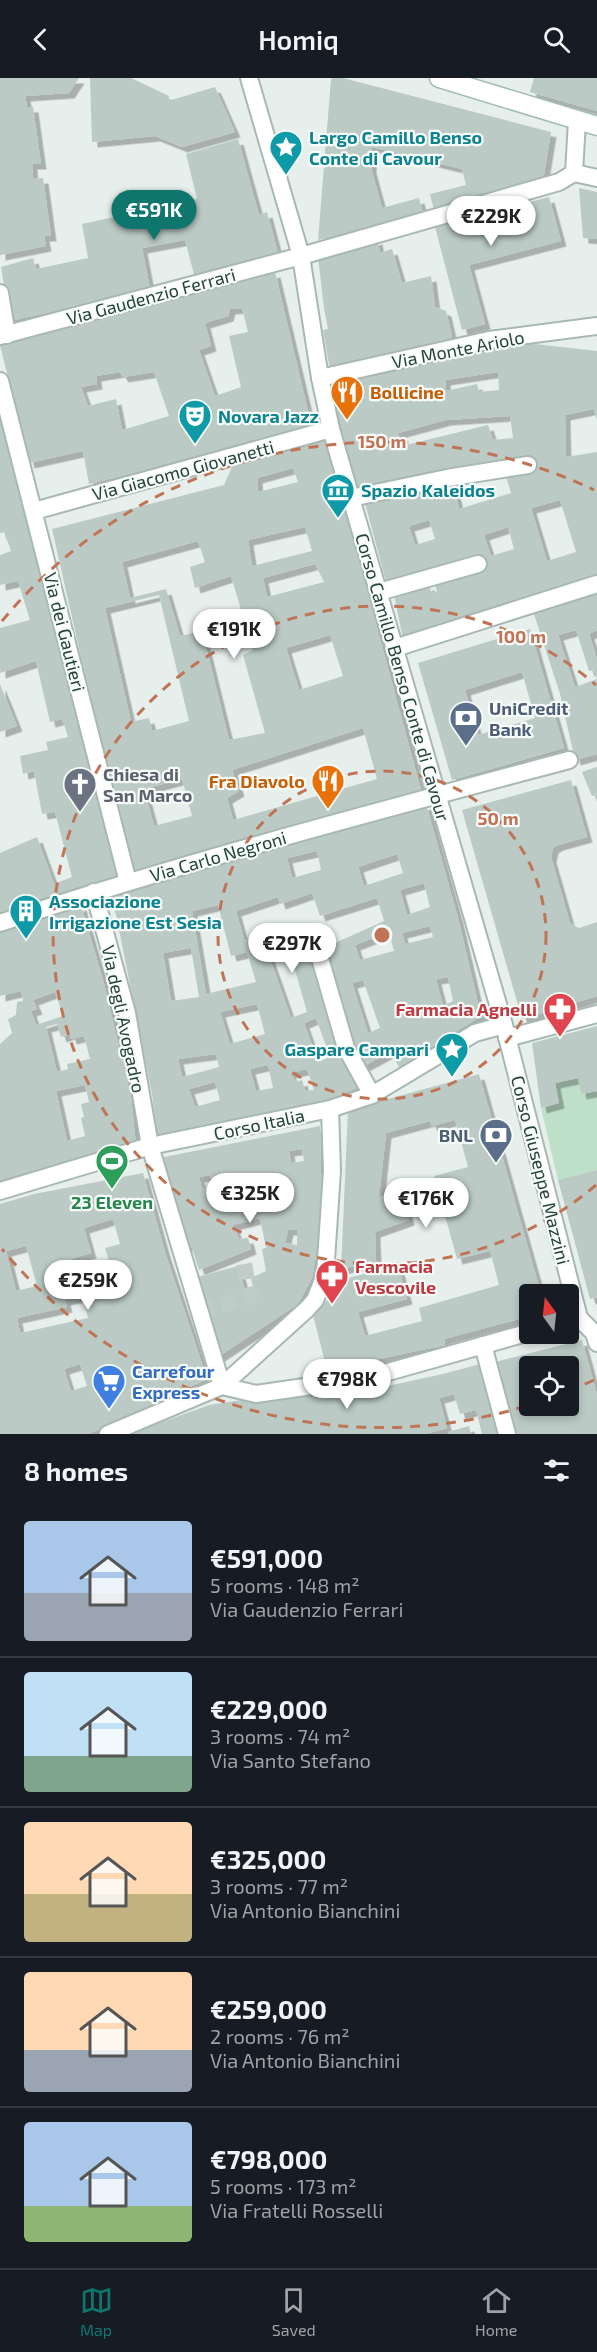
<!DOCTYPE html>
<html lang="en">
<head>
<meta charset="utf-8">
<style>
  :root { --surface:#171b24; --page:#242831; --text:#f1f3f6; --muted:#9ea1a6; --line:#363941; --accent:#0f766e }
  body { margin:0; font-family:"Exo 2",sans-serif; background:var(--page); color:var(--text); height:100vh; display:flex; flex-direction:column; font-size:22px; white-space:nowrap }
  * { box-sizing:border-box; margin:0 }
  p { font-size:20px; color:var(--muted) }
  .icon { flex:none; width:33px; height:33px; fill:none; stroke:currentColor; stroke-width:2; stroke-linecap:round; stroke-linejoin:round }
  .map { position:relative; height:1356px; overflow:hidden }
  .side { display:flex; flex-direction:column; background:var(--surface); flex:1 }
  .side>* { flex:none }
  .needle { width:39px; rotate:345deg }
  .buttons { position:absolute; left:519px; top:1206px; display:grid; gap:12px }
  .buttons a { display:grid; place-items:center; width:60px; height:60px; border-radius:6px; background:var(--surface); box-shadow:0 3px 9px #0003; font-size:30px }
  .price { position:absolute; translate:-50% -51px; padding:0 14px; border-radius:21px; background:#fff; color:#222; font-size:20px; line-height:39px; filter:drop-shadow(0 2px 3px #0008) }
  .price::after { content:''; position:absolute; left:50%; top:36px; width:18px; height:14px; margin-left:-9px; background:inherit; clip-path:polygon(0 0,100% 0,50% 100%) }
  .price.on { background:var(--accent); color:#fff }
  ul { padding:0; list-style:none }
  li { display:flex; align-items:center; gap:18px; height:150px; padding:0 24px }
  li+li { border-top:2px solid var(--line) }
  li span { display:grid; place-items:center; flex:none; width:168px; height:120px; border-radius:6px; color:#555 }
  li>.icon { margin-inline-start:auto }
  span .icon { width:72px; height:72px; fill:#fffc; stroke-width:1 }
  li b { font-size:26px }
  h2 { display:flex; justify-content:space-between; align-items:center; height:72px; padding:0 24px; font-size:26px }
  header { display:flex; justify-content:space-between; align-items:center; height:78px; padding:0 24px; background:var(--surface); font-size:27px; font-weight:600 }
  .tab-bar { display:flex; justify-content:space-around; align-items:center; height:84px; border-top:2px solid var(--line); background:var(--surface); font-size:16px; color:var(--muted) }
  .tab-bar a { display:grid; justify-items:center; gap:3px }
  .tab-bar .on { color:var(--accent) }
  .map>svg:first-child { display:block }
</style>
</head>
<body>
<header><svg class="icon" aria-label="back" viewBox="0 0 24 24"><path d="M15 5l-7 7 7 7"/></svg>Homiq<svg class="icon" aria-label="search" viewBox="0 0 24 24"><circle cx="10" cy="10" r="6"/><path d="M15 15l6 6"/></svg></header>
<div class="map">
<svg width="597" height="1356" viewBox="0 0 597 1356">
  <defs>
    <filter id="shadow"><feDropShadow dx="5.5" dy="5.5" stdDeviation="0" flood-color="#0004"/></filter>
  </defs>
  <rect width="100%" height="100%" fill="#e6efeb"/>
  <path fill="#bfe0c8" d="M578,1000L581,1016L597,1013V1092L558,1102L541,1030L559,1025L555,1005Z"/>
  <g fill="#bbcac4" fill-rule="evenodd" filter="url(#shadow)">
    <path d="M0,0H79L69,15L25,18L27,29H33L41,86H32L33,101L43,100L51,158H44L46,168L0,177Z"/>
    <path d="M90,0H131L169,18L168,23L215,9L235,54L182,69L155,58L92,64Z"/>
    <path d="M333,0H343L551,54L543,102L434,132L430,116L466,107L462,91L372,69L371,90L382,130L419,120L423,135L318,162L331,1Z"/>
    <path d="M534,0H597V33L530,14Z"/>
    <path d="M238,61L259,137L267,134L279,179L195,200L185,162L142,170L150,211L10,243L1,189L33,180L36,191L88,180L82,146L197,121L186,76Z"/>
    <path d="M579,110L597,114V161L583,160Z"/>
    <path d="M549,119L561,163L469,187L485,246L462,252L435,149Z"/>
    <path d="M377,161L380,175L392,171L402,205L431,198L435,229L446,233L452,259L444,268L330,292L323,252L328,251L324,230L318,179Z"/>
    <path d="M275,194L312,350L89,406L83,373L29,385L0,267ZM242,230L248,254L229,258L241,309L215,318L199,272L211,268L205,245L228,238L230,231ZM120,294L123,299L154,294L169,338L122,352L116,321L88,328L81,309L97,306L96,298Z"/>
    <path d="M517,264L597,273V342L594,331L565,337L566,379L597,374V500L403,561L393,512L424,504L425,508L429,507L431,515L437,514L434,502L484,490L480,479L386,504L365,425L452,401L459,431L511,415L505,395L533,392L532,381L358,413L326,307ZM498,294L499,312L479,314L477,306L446,313L445,302ZM510,338L513,360L493,362L488,347L402,368L398,355L446,342ZM560,422L576,474L547,483L531,430ZM429,442L435,461L415,467L409,448ZM508,449L514,471L491,478L484,457Z"/>
    <path d="M0,325L121,802L0,839V775L37,759L54,806L72,799L55,734L42,736L34,693L23,696L20,678L48,672L46,664L68,659L65,649L62,641L50,644L36,583L0,595V550L30,542L18,503L0,507V477L11,473L4,454L0,455Z"/>
    <path d="M325,358L421,712L130,796L52,451L224,407L234,384ZM293,390L298,404L258,414L257,400ZM305,449L312,473L252,488L248,462ZM198,463L205,484L190,489L195,510L231,498L253,572L243,577L265,655L229,662L202,553L180,558L166,511L130,520L122,484ZM315,486L324,504L267,519L263,500ZM159,517L189,643L152,653L149,640L131,644L105,530ZM330,557L343,598L299,612L286,570ZM363,650L377,701L233,742L227,720L239,713L232,692ZM182,701L192,738L154,748L144,711Z"/>
    <path d="M597,515V552L589,556L597,581V601L594,592L589,593L576,552L558,557L575,609L597,601V676L575,682L560,616L534,536Z"/>
    <path d="M530,551L564,670L452,702L418,585ZM522,594L535,640L478,657L465,612Z"/>
    <path d="M0,606L17,648L0,654Z"/>
    <path d="M597,689V717L592,718L582,694Z"/>
    <path d="M571,702L587,759L558,767L553,770L551,779L570,845L579,850L597,844V918L522,941L462,732Z"/>
    <path d="M426,726L458,840L481,938L399,989L390,974L362,989L353,974L325,875L326,869L384,843L377,820L320,838L312,815L280,826L278,819L236,833L244,862L262,858L291,940L307,934L283,850L303,845L318,892L361,1008L311,1030L158,1063L152,1016L112,817ZM317,773L321,792L292,800L287,780ZM397,776L403,795L364,808L358,789ZM424,805L430,829L407,837L400,812ZM218,827L231,878L247,874L256,904L206,916L192,833ZM430,848L433,859L405,866L402,855ZM389,854L394,873L360,882L355,867ZM191,870L199,919L171,923L163,875ZM448,899L453,923L443,928L436,901ZM363,902L380,950L368,955L352,905ZM257,926L265,956L230,966L220,934ZM316,940L330,979L318,984L304,945ZM216,976L219,989L182,999L178,981ZM268,987L273,1010L256,1013L250,991ZM307,991L314,1012L305,1013L302,1002L296,1004L290,995ZM215,1004L220,1022L195,1029L189,1011Z"/>
    <path d="M81,827L104,906L131,1019L136,1068L0,1104V966L12,955L8,941L16,937L17,924L23,923L21,913L0,918V849ZM55,914L63,938L36,947L31,933L37,931L33,922ZM57,946L61,959L70,956L71,961L84,958L90,981L67,986L68,991L57,994L46,949ZM85,1007L89,1024L81,1026L84,1039L81,1040L85,1058L67,1063L56,1013Z"/>
    <path d="M597,948V1013L581,1016L578,1000L555,1005L559,1025L541,1030L532,965Z"/>
    <path d="M479,996L541,1216H530V1238L444,1261L445,1267L327,1292L313,1237L348,1200L398,1187L407,1221L358,1234L365,1258L422,1243L419,1230L499,1207L490,1173L457,1181L434,1098L468,1089L455,1042L432,1048L430,1043L386,1055L379,1119L402,1113L409,1142L375,1154L376,1183L341,1191L348,1032Z"/>
    <path d="M320,1048L322,1142L312,1200L298,1226L218,1279L197,1199L238,1188L246,1217L254,1215L251,1200L266,1193L262,1171L266,1170L260,1140L233,1147L239,1161L248,1160L251,1171L199,1192L191,1167L184,1169L159,1080ZM302,1071L304,1083L291,1085L289,1073ZM210,1097L213,1108L202,1111L199,1099ZM271,1101L273,1126L265,1128L262,1112L250,1113L249,1105ZM288,1152H297V1167L285,1165Z"/>
    <path d="M597,1092V1219L590,1221L558,1102Z"/>
    <path d="M143,1095L165,1174L207,1301L89,1356H0V1126L34,1116ZM113,1141L120,1166L105,1170L110,1186L75,1196L71,1181L91,1175L84,1150ZM26,1168L37,1208L16,1213L6,1173ZM83,1218L88,1240L20,1255L17,1240L67,1229L65,1222ZM80,1286L87,1308L71,1313L64,1291Z"/>
    <path d="M582,1262L597,1317V1356H512L491,1285ZM530,1288H568L569,1329L531,1338L523,1308L530,1307Z"/>
    <path d="M484,1285L503,1356H482L476,1332L460,1336L454,1316L439,1320L447,1350L425,1356H129L209,1327L353,1305L355,1315L443,1296Z"/>
    <path d="M469,1348L471,1356H449L448,1354Z"/>
  </g>
  <g fill="none" stroke-linecap="round" stroke-linejoin="round">
    <path stroke="#bfccc8" stroke-width="16" stroke-dasharray="16 8" stroke-linecap="butt" d="M198,1233L250,1219L244,1186"/>
    <g stroke="#a8b8b2" stroke-width="20">
      <g id="street">
        <path d="M249,0L301,178L320,300L331,351L504,947L579,1240L594,1255L597,1265"/>
        <path d="M574,95L577,43"/>
        <path d="M0,215L7,257"/>
        <path d="M0,258L301,178L559,104L574,95L597,100"/>
        <path d="M320,300L489,262L597,248"/>
        <path d="M0,303L128,804"/>
        <path d="M351,420L447,400L528,387"/>
        <path d="M34,433L331,351"/>
        <path d="M379,514L478,486"/>
        <path d="M395,570L597,506"/>
        <path d="M94,814L127,935L150,1068L222,1308"/>
        <path d="M0,845C187,783 378,733 569,682"/>
        <path d="M313,856L346,970L372,1017"/>
        <path d="M507,960L597,936"/>
        <path d="M0,1113L150,1068L330,1031L372,1017L475,955L504,947"/>
        <path d="M483,1267L507,1356"/>
        <path d="M222,1308L307,1231L315,1222L325,1197L332,1093L330,1031"/>
        <path d="M108,1356L222,1308L256,1316L367,1300L530,1254"/>
      </g>
    </g>
    <g stroke="#a4bbb3" stroke-width="21">
      <path id="secondary" d="M439,0L597,48"/>
    </g>
    <use href="#street" stroke="#fff" stroke-width="16"/>
    <use href="#secondary" stroke="#fff" stroke-width="18"/>
  </g>
  <g fill="none" stroke="#c07456" stroke-width="3" stroke-dasharray="10 8">
    <circle cx="382" cy="857" r="164"/>
    <path d="M596 1107A329 329 0 1 1 596 607"/>
    <path d="M594 1302A493 493 0 0 1 571 1312M526 1328A493 493 0 0 1 2 1171M2 543A493 493 0 0 1 594 412"/>
  </g>
  <defs>
    <g id="sight-pin" transform="scale(1.725)"><path d="M0 17L-7.5 6A9.5 9.5 0 1 1 7.5 6Z" fill="#0f9aa8" stroke="#f7fbf9"/><path d="M0-6L1.8-2.2L6-1.7L2.9 1.2L3.7 5.4L0 3.3L-3.7 5.4L-2.9 1.2L-6-1.7L-1.8-2.2Z" fill="#fff"/></g>
    <g id="restaurant-pin" transform="scale(1.725)"><path d="M0 17L-7.5 6A9.5 9.5 0 1 1 7.5 6Z" fill="#e8710a" stroke="#f7fbf9"/><path d="M-5-6h1v4h1v-4h1v4h1v-4h1v5L-1.5 .5V6h-2V.5L-5-1ZM5-6V6H3V1.5H1.5Q1.5-4 5-6Z" fill="#fff"/></g>
    <g id="theatre-pin" transform="scale(1.725)"><path d="M0 17L-7.5 6A9.5 9.5 0 1 1 7.5 6Z" fill="#0f9aa8" stroke="#f7fbf9"/><path d="M-5-5.5Q0-4 5-5.5V0Q5 5 0 6Q-5 5-5 0ZM-3.3-2.5H-1v1.5H-3.3ZM1-2.5H3.3v1.5H1ZM-2.8 1Q0 5.5 2.8 1Z" fill="#fff"/></g>
    <g id="museum-pin" transform="scale(1.725)"><path d="M0 17L-7.5 6A9.5 9.5 0 1 1 7.5 6Z" fill="#0f9aa8" stroke="#f7fbf9"/><path d="M0-6L6-3V-2H-6V-3ZM-5-1h2V3h-2ZM-1-1h2V3h-2ZM3-1h2V3H3ZM-6 4H6V6H-6Z" fill="#fff"/></g>
    <g id="bank-pin" transform="scale(1.725)"><path d="M0 17L-7.5 6A9.5 9.5 0 1 1 7.5 6Z" fill="#5c6f8a" stroke="#f7fbf9"/><path d="M-6-4H6V4H-6ZM0-2.3a2.3 2.3 0 1 0 0 4.6a2.3 2.3 0 1 0 0-4.6Z" fill="#fff"/></g>
    <g id="church-pin" transform="scale(1.725)"><path d="M0 17L-7.5 6A9.5 9.5 0 1 1 7.5 6Z" fill="#6b7280" stroke="#f7fbf9"/><path d="M-1.2-6h2.4v3.5h3.3v2.4h-3.3V6h-2.4V-.1h-3.3v-2.4h3.3Z" fill="#fff"/></g>
    <g id="building-pin" transform="scale(1.725)"><path d="M0 17L-7.5 6A9.5 9.5 0 1 1 7.5 6Z" fill="#0f9aa8" stroke="#f7fbf9"/><path d="M-4-6H4V6H1V3H-1V6H-4ZM-2.5-4.3h1.7v1.8h-1.7ZM.8-4.3h1.7v1.8H.8ZM-2.5-1h1.7V.8h-1.7ZM.8-1h1.7V.8H.8Z" fill="#fff"/></g>
    <g id="pharmacy-pin" transform="scale(1.725)"><path d="M0 17L-7.5 6A9.5 9.5 0 1 1 7.5 6Z" fill="#e0444e" stroke="#f7fbf9"/><path d="M-2-6h4v4h4v4h-4v4h-4v-4h-4v-4h4Z" fill="#fff"/></g>
    <g id="stadium-pin" transform="scale(1.725)"><path d="M0 17L-7.5 6A9.5 9.5 0 1 1 7.5 6Z" fill="#2e9e5b" stroke="#f7fbf9"/><path d="M0-5a6.5 5 0 1 0 0 10a6.5 5 0 1 0 0-10ZM-3.5-1.8h7v3.6h-7Z" fill="#fff"/></g>
    <g id="supermarket-pin" transform="scale(1.725)"><path d="M0 17L-7.5 6A9.5 9.5 0 1 1 7.5 6Z" fill="#3f7fe0" stroke="#f7fbf9"/><path d="M-6-5.5h2.5l.6 2H6L4.5 2H-2.5L-4.4-4H-6ZM-1.5 3.2a1.3 1.3 0 1 0 .1 0ZM3 3.2a1.3 1.3 0 1 0 .1 0Z" fill="#fff"/></g>
  </defs>
  <g fill-rule="evenodd">
    <use href="#sight-pin" x="286" y="69"/>
    <use href="#restaurant-pin" x="347" y="314"/>
    <use href="#theatre-pin" x="195" y="338"/>
    <use href="#museum-pin" x="338" y="412"/>
    <use href="#bank-pin" x="466" y="640"/>
    <use href="#restaurant-pin" x="328" y="703"/>
    <use href="#church-pin" x="80" y="706"/>
    <use href="#building-pin" x="26" y="833"/>
    <use href="#pharmacy-pin" x="560" y="931"/>
    <use href="#sight-pin" x="452" y="971"/>
    <use href="#bank-pin" x="496" y="1057"/>
    <use href="#stadium-pin" x="112" y="1083"/>
    <use href="#pharmacy-pin" x="332" y="1198"/>
    <use href="#supermarket-pin" x="109" y="1303"/>
  </g>
  <g text-anchor="middle" dominant-baseline="central" stroke-width="4.5" stroke-linejoin="round" paint-order="stroke">
    <g font-size="18" font-weight="bold" fill="#0d838f" stroke="#f7fbf9" text-anchor="start">
      <text x="309" y="59">Largo Camillo Benso<tspan x="309" dy="21">Conte di Cavour</tspan></text>
      <text x="218" y="338">Novara Jazz</text>
      <text x="361" y="412">Spazio Kaleidos</text>
      <text x="49" y="823">Associazione<tspan x="49" dy="21">Irrigazione Est Sesia</tspan></text>
      <text x="429" y="971" text-anchor="end">Gaspare Campari</text>
    </g>
    <g font-size="18" fill="#24423a" stroke="#f7fbf9">
      <text transform="translate(151 218) rotate(-15)">Via Gaudenzio Ferrari</text>
      <text transform="translate(458 271) rotate(-11)">Via Monte Ariolo</text>
      <text transform="translate(183 392) rotate(-15)">Via Giacomo Giovanetti</text>
      <text transform="translate(65 554) rotate(76)">Via dei Gautieri</text>
      <text transform="translate(403 599) rotate(74)">Corso Camillo Benso Conte di Cavour</text>
      <text transform="translate(218 778) rotate(-16)">Via Carlo Negroni</text>
      <text transform="translate(124 941) rotate(78)">Via degli Avogadro</text>
      <text transform="translate(259 1046) rotate(-12)">Corso Italia</text>
      <text transform="translate(541 1092) rotate(76)">Corso Giuseppe Mazzini</text>
    </g>
    <g font-size="18" font-weight="bold" fill="#c56008" stroke="#f7fbf9" text-anchor="start">
      <text x="370" y="314">Bollicine</text>
      <text x="305" y="703" text-anchor="end">Fra Diavolo</text>
    </g>
    <g font-size="18" font-weight="bold" fill="#4e5e75" stroke="#f7fbf9" text-anchor="start">
      <text x="489" y="630">UniCredit<tspan x="489" dy="21">Bank</tspan></text>
      <text x="473" y="1057" text-anchor="end">BNL</text>
    </g>
    <g font-size="18" font-weight="bold" fill="#5b616d" stroke="#f7fbf9" text-anchor="start">
      <text x="103" y="696">Chiesa di<tspan x="103" dy="21">San Marco</tspan></text>
    </g>
    <g font-size="18" font-weight="bold" fill="#be3a42" stroke="#f7fbf9" text-anchor="end">
      <text x="537" y="931">Farmacia Agnelli</text>
      <text x="355" y="1188" text-anchor="start">Farmacia<tspan x="355" dy="21">Vescovile</tspan></text>
    </g>
    <g font-size="18" font-weight="bold" fill="#27864d" stroke="#f7fbf9">
      <text x="112" y="1124">23 Eleven</text>
    </g>
    <g font-size="18" font-weight="bold" fill="#366cbe" stroke="#f7fbf9" text-anchor="start">
      <text x="132" y="1293">Carrefour<tspan x="132" dy="21">Express</tspan></text>
    </g>
  </g>
  <circle cx="382" cy="857" r="9" fill="#c07456" stroke="#f7fbf9" stroke-width="3"/>
  <g font-size="18" text-anchor="middle" font-weight="bold" fill="#c07456" stroke="#f7fbf9" stroke-width="4.5" stroke-linejoin="round" paint-order="stroke">
    <text x="382" y="370">150 m</text>
    <text x="521" y="565">100 m</text>
    <text x="498" y="747">50 m</text>
  </g>
</svg>
<div class="buttons">
<a><svg class="needle" viewBox="-14 -14 28 28"><path d="M0-13l5 13h-10z" fill="#e53935"/><path d="M0 13l5-13h-10z" fill="#9ea1a6"/></svg></a>
<a><svg class="icon" aria-label="locate" viewBox="0 0 24 24"><circle cx="12" cy="12" r="6"/><path d="M12 2v4M12 18v4M2 12h4M18 12h4"/></svg></a>
</div>
<b class="price on" style="left:154px;top:163px">€591K</b>
<b class="price" style="left:491px;top:169px">€229K</b>
<b class="price" style="left:234px;top:582px">€191K</b>
<b class="price" style="left:292px;top:896px">€297K</b>
<b class="price" style="left:250px;top:1146px">€325K</b>
<b class="price" style="left:426px;top:1151px">€176K</b>
<b class="price" style="left:88px;top:1233px">€259K</b>
<b class="price" style="left:347px;top:1332px">€798K</b>
</div>
<section class="side">
<h2>8 homes<svg class="icon" aria-label="filters" viewBox="0 0 24 24"><path d="M4 7h16M4 17h16"/><circle cx="9" cy="7" r="2"/><circle cx="15" cy="17" r="2"/></svg></h2>
<ul>
<li><span style="background:linear-gradient(#a9c7e8 60%,#9aa5b1 0)"><svg class="icon" aria-label="home" viewBox="0 0 24 24"><path d="M3 11l9-7 9 7M6 9v11h12V9"/></svg></span><div><b>€591,000</b><p>5 rooms · 148 m²</p><p>Via Gaudenzio Ferrari</p></div></li>
<li><span style="background:linear-gradient(#bfe0f5 70%,#7fa58c 0)"><svg class="icon" aria-label="home" viewBox="0 0 24 24"><path d="M3 11l9-7 9 7M6 9v11h12V9"/></svg></span><div><b>€229,000</b><p>3 rooms · 74 m²</p><p>Via Santo Stefano</p></div></li>
<li><span style="background:linear-gradient(#ffd9b3 60%,#c2b280 0)"><svg class="icon" aria-label="home" viewBox="0 0 24 24"><path d="M3 11l9-7 9 7M6 9v11h12V9"/></svg></span><div><b>€325,000</b><p>3 rooms · 77 m²</p><p>Via Antonio Bianchini</p></div></li>
<li><span style="background:linear-gradient(#ffd9b3 65%,#9aa5b1 0)"><svg class="icon" aria-label="home" viewBox="0 0 24 24"><path d="M3 11l9-7 9 7M6 9v11h12V9"/></svg></span><div><b>€259,000</b><p>2 rooms · 76 m²</p><p>Via Antonio Bianchini</p></div></li>
<li><span style="background:linear-gradient(#a9c7e8 70%,#8fb573 0)"><svg class="icon" aria-label="home" viewBox="0 0 24 24"><path d="M3 11l9-7 9 7M6 9v11h12V9"/></svg></span><div><b>€798,000</b><p>5 rooms · 173 m²</p><p>Via Fratelli Rosselli</p></div></li>
</ul>
</section>
<nav class="tab-bar">
<a class="on"><svg class="icon" aria-label="map" viewBox="0 0 24 24"><path d="M3 6l6-2 6 2 6-2v14l-6 2-6-2-6 2zM9 4v14M15 6v14"/></svg>Map</a>
<a><svg class="icon" aria-label="saved" viewBox="0 0 24 24"><path d="M7 4h10v16l-5-4-5 4z"/></svg>Saved</a>
<a><svg class="icon" aria-label="home" viewBox="0 0 24 24"><path d="M3 11l9-7 9 7M6 9v11h12V9"/></svg>Home</a>
</nav>
</body>
</html>
